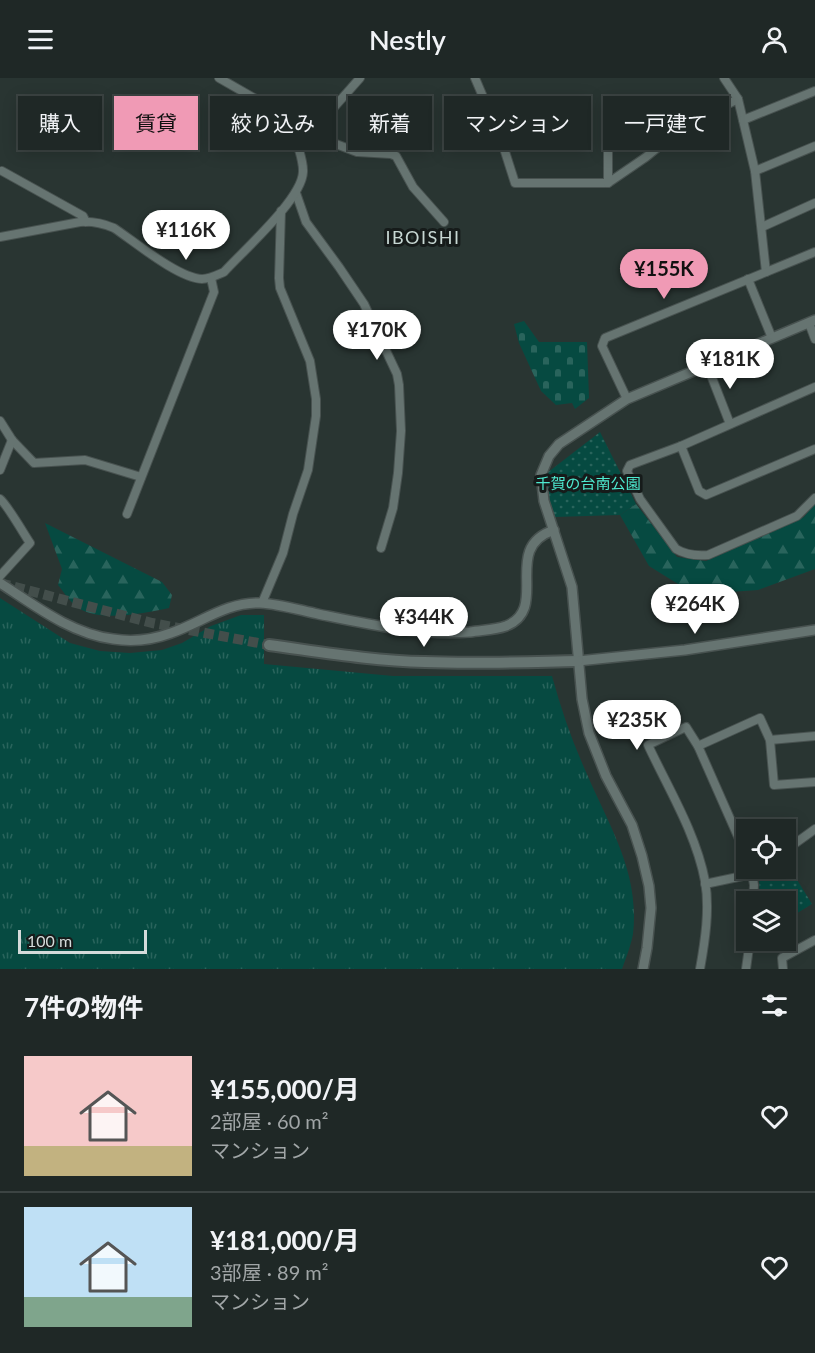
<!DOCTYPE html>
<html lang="ja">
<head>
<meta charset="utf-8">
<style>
  :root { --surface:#1f2826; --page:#2c3432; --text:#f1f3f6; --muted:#a1a6a7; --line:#3c4443; --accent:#f09ab5 }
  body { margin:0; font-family:Lato,"Noto Sans JP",sans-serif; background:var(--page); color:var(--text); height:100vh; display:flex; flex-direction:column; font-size:22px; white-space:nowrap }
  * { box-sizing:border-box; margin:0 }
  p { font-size:20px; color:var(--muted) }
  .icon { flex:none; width:33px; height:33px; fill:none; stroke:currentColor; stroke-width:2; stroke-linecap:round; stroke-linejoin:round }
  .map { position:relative; height:891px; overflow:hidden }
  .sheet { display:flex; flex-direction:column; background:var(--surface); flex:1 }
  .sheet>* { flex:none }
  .guide { position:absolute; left:18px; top:18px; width:780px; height:54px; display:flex; gap:12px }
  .controls { position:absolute; left:736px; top:741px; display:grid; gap:12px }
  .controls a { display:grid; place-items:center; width:60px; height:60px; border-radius:0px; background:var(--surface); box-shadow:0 3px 15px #0003,0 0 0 2px var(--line); font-size:30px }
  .scale { position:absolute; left:18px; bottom:15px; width:129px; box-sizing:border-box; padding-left:6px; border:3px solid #d4dbda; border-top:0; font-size:16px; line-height:21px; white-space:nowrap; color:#d4dbda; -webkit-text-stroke:4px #161b1a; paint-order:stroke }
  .price { position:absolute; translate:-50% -51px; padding:0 14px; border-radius:21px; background:#fff; color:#222; font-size:20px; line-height:39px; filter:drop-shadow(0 2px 3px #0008) }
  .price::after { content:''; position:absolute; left:50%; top:36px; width:18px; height:14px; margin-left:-9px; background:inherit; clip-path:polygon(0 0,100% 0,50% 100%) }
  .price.current { background:var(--accent); color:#111 }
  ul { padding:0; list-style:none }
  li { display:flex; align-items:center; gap:18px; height:150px; padding:0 24px }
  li+li { border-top:2px solid var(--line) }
  li span { display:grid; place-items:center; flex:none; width:168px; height:120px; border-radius:0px; color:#555 }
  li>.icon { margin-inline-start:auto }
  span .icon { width:72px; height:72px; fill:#fffc; stroke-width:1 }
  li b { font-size:26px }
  h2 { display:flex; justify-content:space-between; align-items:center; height:72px; padding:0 24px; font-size:26px }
  .tag { padding:0 21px; border-radius:0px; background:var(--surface); box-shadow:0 3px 15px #0003,0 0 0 2px var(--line); font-size:21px; line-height:54px }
  .tag.current { background:var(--accent); color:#111 }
  header { display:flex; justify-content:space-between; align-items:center; height:78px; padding:0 24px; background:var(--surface); font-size:27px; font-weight:600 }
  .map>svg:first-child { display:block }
</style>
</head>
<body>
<header><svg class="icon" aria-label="menu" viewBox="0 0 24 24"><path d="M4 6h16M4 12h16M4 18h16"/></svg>Nestly<svg class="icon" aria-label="person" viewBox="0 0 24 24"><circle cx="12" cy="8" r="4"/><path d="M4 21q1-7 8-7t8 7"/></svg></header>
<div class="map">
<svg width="815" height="891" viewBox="0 0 815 891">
  <defs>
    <pattern id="grass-tufts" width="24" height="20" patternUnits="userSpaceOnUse" patternTransform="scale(1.5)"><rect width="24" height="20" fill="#064a41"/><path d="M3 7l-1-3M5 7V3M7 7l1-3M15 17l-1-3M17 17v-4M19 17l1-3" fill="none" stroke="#29645c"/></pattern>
    <pattern id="forest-firs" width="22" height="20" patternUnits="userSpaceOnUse" patternTransform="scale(1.5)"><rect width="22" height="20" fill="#064a41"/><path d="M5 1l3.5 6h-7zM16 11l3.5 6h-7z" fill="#29645c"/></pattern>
    <pattern id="cemetery-stones" width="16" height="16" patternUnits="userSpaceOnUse" patternTransform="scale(1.5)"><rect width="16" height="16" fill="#064a41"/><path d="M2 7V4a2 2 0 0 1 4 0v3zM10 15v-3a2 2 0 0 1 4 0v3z" fill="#29645c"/></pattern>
    <pattern id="park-dots" width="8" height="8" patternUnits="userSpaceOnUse" patternTransform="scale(1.5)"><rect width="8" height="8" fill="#064a41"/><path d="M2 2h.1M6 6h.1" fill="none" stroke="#29645c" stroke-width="1.8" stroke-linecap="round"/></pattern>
  </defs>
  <rect width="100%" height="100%" fill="#293532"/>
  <path fill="url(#grass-tufts)" d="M0,520L70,565L100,573L130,575L162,572L182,565L211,548L241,537H264V586L393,598H552C561,631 572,663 586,694C609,748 640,794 633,856C631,867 626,880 622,891H0Z"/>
  <g fill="url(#forest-firs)">
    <path d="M815,425V491L758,512L716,515L678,506L649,488L620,437L636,426L677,479L706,483L804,439Z"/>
    <path d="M45,445L162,504L172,517L169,530C145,535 98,545 77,529C69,523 64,514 58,507L62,491Z"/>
  </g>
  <path fill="url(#cemetery-stones)" d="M524,243L539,264H587L589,320L575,331L572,325L556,327L541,313L519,265L514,246Z"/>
  <g fill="url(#park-dots)">
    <path d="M600,354L636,426L620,437L554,439L544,408L547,395Z"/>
    <path d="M786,784L812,826L786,842V824L760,823L759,798L774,791L786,790Z"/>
  </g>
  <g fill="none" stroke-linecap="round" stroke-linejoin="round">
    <path stroke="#434e4b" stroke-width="10" stroke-dasharray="10 5" stroke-linecap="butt" d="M0,505L152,545L269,567"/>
    <g stroke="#485250" stroke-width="10">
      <g id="minor">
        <path d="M219,0L296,44L314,52L328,63L357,74L391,76L396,78L413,109L444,144"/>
        <path d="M475,0L501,61L515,105H608L646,79L683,49L738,21"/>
        <path d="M724,0L738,21L755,93L766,194"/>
        <path d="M743,42L815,13"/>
        <path d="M314,52L360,0"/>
        <path d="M2,93L83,138L86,144"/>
        <path d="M755,93L815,68"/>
        <path d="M608,105V46"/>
        <path d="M296,115L306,144L339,189L364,226L397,296L399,307L401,353L398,395L393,430L381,470"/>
        <path d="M762,149L815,125"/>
        <path d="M0,159L80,144C93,143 102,145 114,150C135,164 178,200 202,201C210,201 217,197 224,194C244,172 302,121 303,94C304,77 291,59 296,44"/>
        <path d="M748,201L772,260"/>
        <path d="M809,245L815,261"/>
        <path d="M707,287L730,346"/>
        <path d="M815,309L681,368L630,387L627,393L640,421L676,471C686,477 696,478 708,477L797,438L815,420"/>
        <path d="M627,321L602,268L605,260L815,174"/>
        <path d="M0,343L12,362L34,385L85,382L141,399"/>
        <path d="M681,368L699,413L706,417L815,371"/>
        <path d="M0,392L12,362"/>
        <path d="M0,421C6,425 24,456 30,465L0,498"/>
        <path d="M127,436L214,214L211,200"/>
        <path d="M262,525L283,475L293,436L308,392L316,338V321L310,283L280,210L279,200L281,133"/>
        <path d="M770,662L815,658"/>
        <path d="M698,668L760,640L770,662L774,707L815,704"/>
        <path d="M786,772L815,751"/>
        <path d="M751,790L754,807L753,824"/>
        <path d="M705,806L752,796L761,790"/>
        <path d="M700,891C705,863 710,831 705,803C696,755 668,710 648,667L686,649L698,668L747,779"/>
        <path d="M746,891L750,862"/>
        <path d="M783,891L782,880L815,862"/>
      </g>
    </g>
    <g stroke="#485250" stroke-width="12">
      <g id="tertiary">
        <path d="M0,505C34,527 71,556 113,561C132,564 152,562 171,555C201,545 226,524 260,525C279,526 299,532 318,536C367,546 420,558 470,554C482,552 495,552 506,548C551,530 500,470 554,452"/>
        <path d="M578,583L685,572L815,552"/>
        <path d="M643,891L647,870L651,830L649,808L642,778L632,747L606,698L589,655L582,621L572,509L544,423L541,397L549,378L559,366L627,321L815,242"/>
      </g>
    </g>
    <g stroke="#485250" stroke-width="14">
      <path id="secondary" d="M269,567C321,574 373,583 425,584C476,586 527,584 578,583"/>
    </g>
    <use href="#minor" stroke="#667471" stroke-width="8"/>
    <use href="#tertiary" stroke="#667471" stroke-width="9"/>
    <use href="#secondary" stroke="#667471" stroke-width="10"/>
  </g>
  <g text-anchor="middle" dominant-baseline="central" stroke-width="6" stroke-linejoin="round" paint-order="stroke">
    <g font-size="15" fill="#4eead0" stroke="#161b1a">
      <text x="588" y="405">千賀の台南公園</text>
    </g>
    <g font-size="18" letter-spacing="1.5" fill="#c7d7d3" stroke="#161b1a">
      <text x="423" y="159">IBOISHI</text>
    </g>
  </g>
</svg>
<div class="controls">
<a><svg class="icon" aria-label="locate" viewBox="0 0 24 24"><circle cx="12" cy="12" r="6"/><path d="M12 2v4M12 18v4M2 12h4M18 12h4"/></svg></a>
<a><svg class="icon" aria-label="layers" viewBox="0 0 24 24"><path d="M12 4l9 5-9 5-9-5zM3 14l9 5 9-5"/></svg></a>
</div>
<div class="scale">100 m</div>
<b class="price" style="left:186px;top:183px">¥116K</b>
<b class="price current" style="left:664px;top:222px">¥155K</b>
<b class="price" style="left:377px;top:283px">¥170K</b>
<b class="price" style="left:730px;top:312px">¥181K</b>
<b class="price" style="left:695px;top:557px">¥264K</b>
<b class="price" style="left:424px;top:570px">¥344K</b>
<b class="price" style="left:637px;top:673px">¥235K</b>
<div class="guide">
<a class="tag">購入</a>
<a class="tag current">賃貸</a>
<a class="tag">絞り込み</a>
<a class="tag">新着</a>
<a class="tag">マンション</a>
<a class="tag">一戸建て</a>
</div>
</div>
<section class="sheet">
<h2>7件の物件<svg class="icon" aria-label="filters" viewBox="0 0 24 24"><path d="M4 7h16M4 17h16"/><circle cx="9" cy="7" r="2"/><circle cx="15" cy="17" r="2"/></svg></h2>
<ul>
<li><span style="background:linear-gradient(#f6c9c9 75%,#c2b280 0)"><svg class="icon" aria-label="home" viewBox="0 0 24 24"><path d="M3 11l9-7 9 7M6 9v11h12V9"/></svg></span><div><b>¥155,000/月</b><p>2部屋 · 60 m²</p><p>マンション</p></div><svg class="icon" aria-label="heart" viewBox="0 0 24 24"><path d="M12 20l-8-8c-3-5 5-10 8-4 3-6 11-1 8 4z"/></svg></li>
<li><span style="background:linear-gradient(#bfe0f5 75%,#7fa58c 0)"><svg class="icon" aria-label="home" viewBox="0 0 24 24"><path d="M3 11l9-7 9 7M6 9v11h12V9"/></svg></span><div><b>¥181,000/月</b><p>3部屋 · 89 m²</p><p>マンション</p></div><svg class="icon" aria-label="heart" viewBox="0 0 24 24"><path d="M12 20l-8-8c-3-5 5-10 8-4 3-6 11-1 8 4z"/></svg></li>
</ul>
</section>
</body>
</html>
